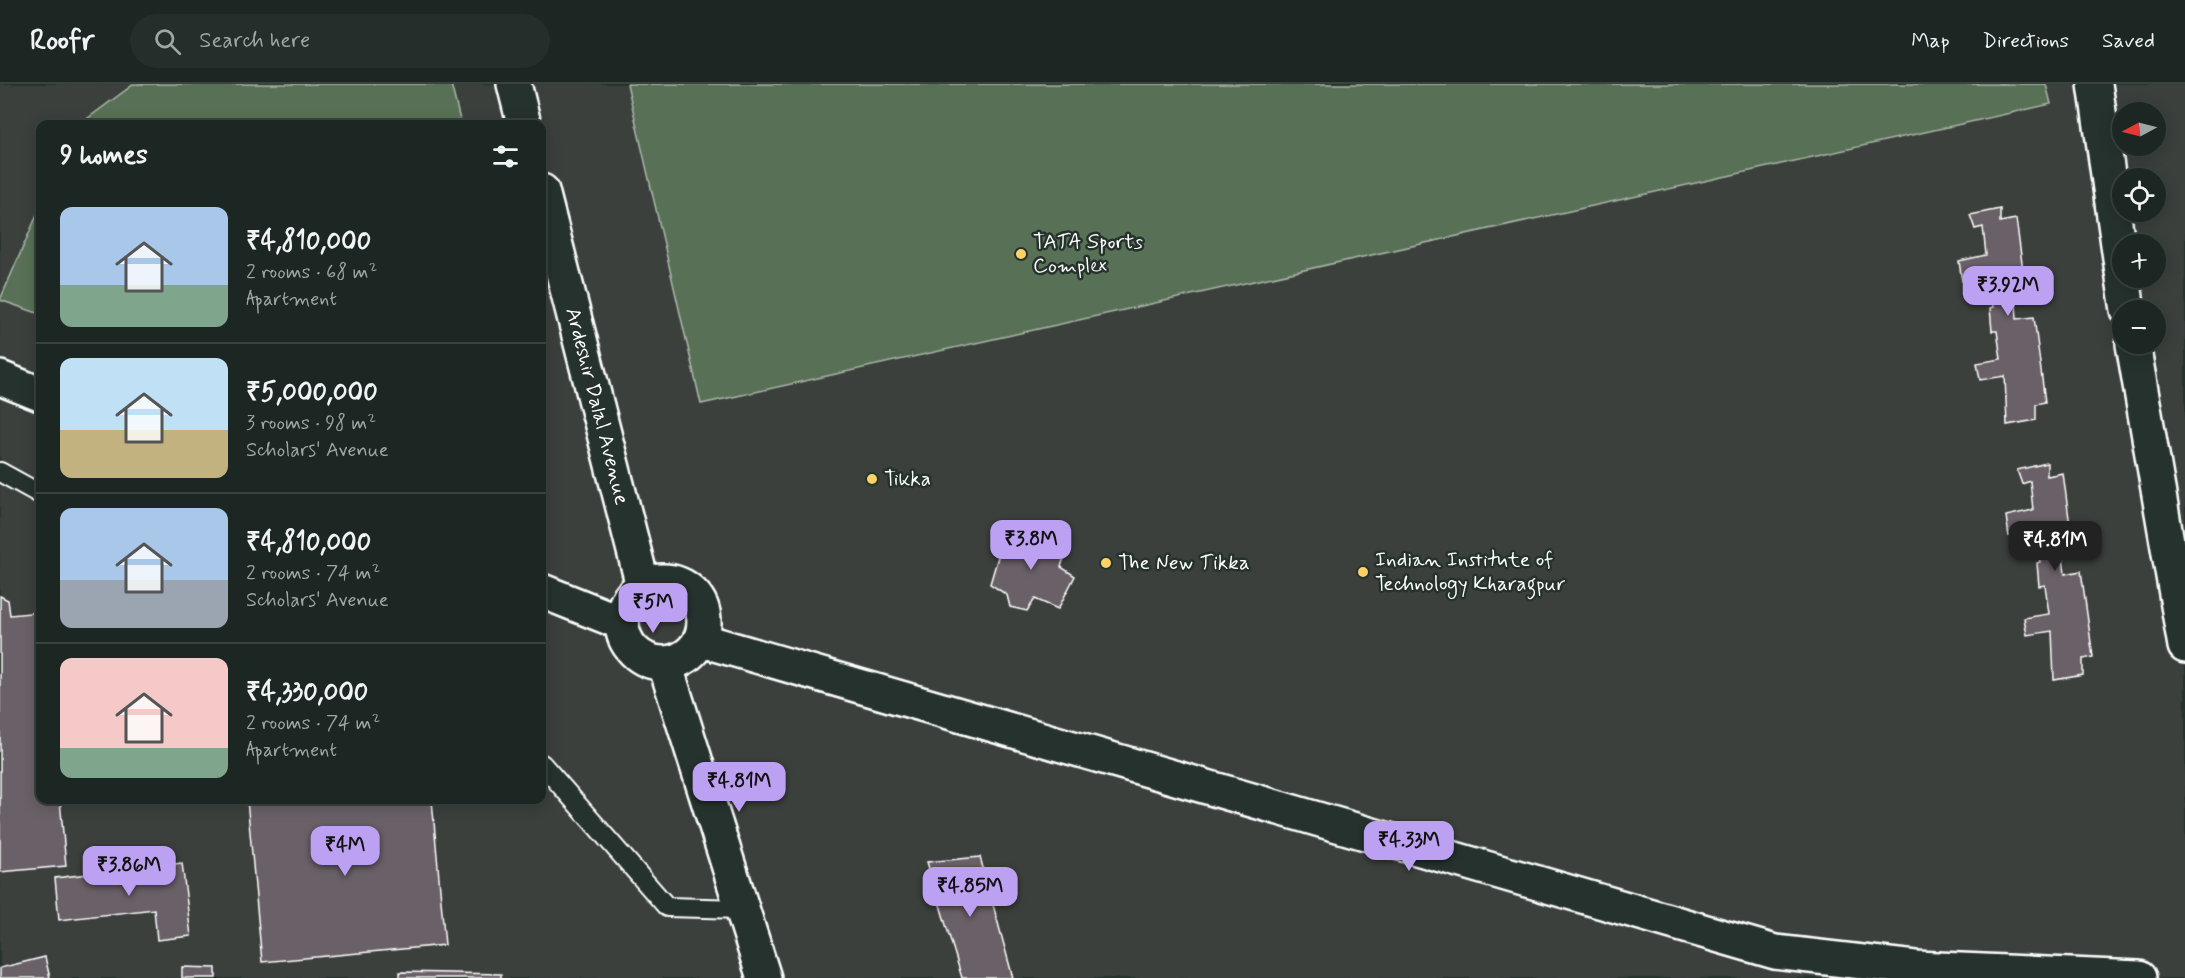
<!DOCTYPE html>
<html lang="en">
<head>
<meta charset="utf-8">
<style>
  :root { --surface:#1c2622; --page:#252e2a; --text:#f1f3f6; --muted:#a0a5a5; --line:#3a4340; --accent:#bca0f2 }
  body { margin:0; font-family:Mynerve,sans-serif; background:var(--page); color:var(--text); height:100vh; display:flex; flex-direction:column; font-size:22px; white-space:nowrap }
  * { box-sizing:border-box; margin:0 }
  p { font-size:20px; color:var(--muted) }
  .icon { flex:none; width:33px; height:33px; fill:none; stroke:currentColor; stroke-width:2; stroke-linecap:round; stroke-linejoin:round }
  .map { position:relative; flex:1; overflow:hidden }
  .drawer { position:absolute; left:36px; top:36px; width:510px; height:684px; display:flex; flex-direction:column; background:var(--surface); border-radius:12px; box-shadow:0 3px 15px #0003,0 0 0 2px var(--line) }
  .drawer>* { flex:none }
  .needle { width:39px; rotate:263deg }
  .tools { position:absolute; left:2112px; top:18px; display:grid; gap:12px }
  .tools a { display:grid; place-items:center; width:54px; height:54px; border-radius:50%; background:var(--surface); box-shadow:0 3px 15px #0003,0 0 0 2px var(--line); font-size:30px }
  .price { position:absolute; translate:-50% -51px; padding:0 14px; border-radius:12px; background:var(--accent); color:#111; font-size:20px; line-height:39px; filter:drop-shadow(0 2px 3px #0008) }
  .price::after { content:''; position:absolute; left:50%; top:36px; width:18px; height:14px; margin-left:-9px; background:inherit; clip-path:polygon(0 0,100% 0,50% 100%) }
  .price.selected { background:#222; color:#fff }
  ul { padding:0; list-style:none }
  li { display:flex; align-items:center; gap:18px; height:150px; padding:0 24px }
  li+li { border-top:2px solid var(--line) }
  li span { display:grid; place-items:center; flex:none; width:168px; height:120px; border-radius:12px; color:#555 }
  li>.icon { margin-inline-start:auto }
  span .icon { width:72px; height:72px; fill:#fffc; stroke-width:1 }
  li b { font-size:26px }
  h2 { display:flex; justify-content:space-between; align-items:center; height:72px; padding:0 24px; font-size:26px }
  header { display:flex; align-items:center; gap:36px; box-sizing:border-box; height:84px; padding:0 30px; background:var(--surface); border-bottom:2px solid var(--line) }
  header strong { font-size:28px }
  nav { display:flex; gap:33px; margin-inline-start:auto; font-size:21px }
  .search { width:420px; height:54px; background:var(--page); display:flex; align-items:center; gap:15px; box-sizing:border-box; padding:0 21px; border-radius:33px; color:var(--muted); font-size:22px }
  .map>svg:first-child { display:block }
</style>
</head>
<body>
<header>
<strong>Roofr</strong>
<div class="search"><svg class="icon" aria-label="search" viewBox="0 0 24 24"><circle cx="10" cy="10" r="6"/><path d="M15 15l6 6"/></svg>Search here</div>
<nav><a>Map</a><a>Directions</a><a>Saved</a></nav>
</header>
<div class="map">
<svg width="2185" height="894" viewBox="0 0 2185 894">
  <rect width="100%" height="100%" fill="#26332d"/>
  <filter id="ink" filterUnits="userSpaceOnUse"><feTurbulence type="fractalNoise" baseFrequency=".0167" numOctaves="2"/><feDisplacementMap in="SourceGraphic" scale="12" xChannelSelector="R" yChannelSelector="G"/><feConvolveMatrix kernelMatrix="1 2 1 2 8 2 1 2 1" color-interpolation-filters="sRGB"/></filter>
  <g filter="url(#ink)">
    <path fill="#3b413e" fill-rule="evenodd" d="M0,0H2185V894H0ZM2122,28H2156V62H2122ZM40,40H542V716H40ZM2122,94H2156V128H2122ZM2122,160H2156V194H2122ZM2122,226H2156V260H2122Z"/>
    <g fill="#587156" stroke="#acb8aa" stroke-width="1.5">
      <path d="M134,0H451L461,40H80Z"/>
      <path d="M627,0H2046L2051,20L701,320Z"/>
      <path d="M40,124V230L0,216Z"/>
    </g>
    <g fill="#6b6167" stroke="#fff" stroke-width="1.5">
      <path d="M2000,125V138L2016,135L2027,216L2016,218L2017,235L2034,233L2045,318L2036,320V336L2007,341L2005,292L1980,296L1977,279L2001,275L1997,247H1992L1990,224L1993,223L1988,191L1962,197L1959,177L1986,171L1983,143L1975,145L1970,131Z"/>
      <path d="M2047,379V392L2063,389L2074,472L2063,473L2065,490L2081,487L2093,573L2083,575V591L2054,596L2052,547L2027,551L2024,534L2049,530L2045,501L2039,502L2037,479L2040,478L2035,446L2009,452L2006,432L2033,426L2030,397L2022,400L2017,386Z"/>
      <path d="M1007,442L1067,464L1061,483L1075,492L1058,525L1035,515L1027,527L1010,523L1007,511L990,500Z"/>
      <path d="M0,512L8,516L10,531L40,528V716H60L66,782L0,788Z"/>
      <path d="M247,716H432L445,861L262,878Z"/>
      <path d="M980,773L1013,894H962L927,778Z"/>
      <path d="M182,779L191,852L157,856L154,825L59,836L55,794Z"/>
      <path d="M45,873L50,894H0V884Z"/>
      <path d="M182,883L216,884V894H182Z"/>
      <path d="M400,888L501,890V894H400Z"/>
    </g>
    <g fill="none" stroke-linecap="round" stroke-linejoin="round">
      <g stroke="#fff" stroke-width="22">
        <g id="service">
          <path d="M0,388L40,410"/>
          <path d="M542,680L667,823L742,825"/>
        </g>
      </g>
      <g stroke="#fff" stroke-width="38">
        <g id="minor">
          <path d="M2095,0L2122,188"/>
          <path d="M2123,194L2128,226"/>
          <path d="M2133,260L2185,562"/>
        </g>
      </g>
      <g stroke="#fff" stroke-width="38">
        <g id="tertiary">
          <path d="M514,0L524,40"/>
          <path id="s1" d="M542,107L643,502"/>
          <path d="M0,294L40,310"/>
          <circle cx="663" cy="538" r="41"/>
          <path d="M542,507L622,539"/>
          <path d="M701,556L1775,868L1915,884L2139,894"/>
          <path d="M665,580L764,894"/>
        </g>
      </g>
      <use href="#service" stroke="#26332d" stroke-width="18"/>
      <use href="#minor" stroke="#26332d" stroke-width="33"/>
      <use href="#tertiary" stroke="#26332d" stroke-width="33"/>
    </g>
  </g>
  <g fill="#ffd166" stroke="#26332d" stroke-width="2">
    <circle cx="1021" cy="170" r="6"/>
    <circle cx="872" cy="395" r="6"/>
    <circle cx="1106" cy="479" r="6"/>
    <circle cx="1363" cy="488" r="6"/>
  </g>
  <g text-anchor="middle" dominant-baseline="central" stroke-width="5" stroke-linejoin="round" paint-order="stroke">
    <g font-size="21" fill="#fff" stroke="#26332d" text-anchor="start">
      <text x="1033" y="158">TATA Sports<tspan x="1033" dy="24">Complex</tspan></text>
      <text x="884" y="395">Tikka</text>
      <text x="1375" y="476">Indian Institute of<tspan x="1375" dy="24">Technology Kharagpur</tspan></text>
      <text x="1118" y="479">The New Tikka</text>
    </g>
    <g font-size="21" fill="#fff" stroke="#26332d">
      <text stroke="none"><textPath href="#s1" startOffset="222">Ardeshir Dalal Avenue</textPath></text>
    </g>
  </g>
</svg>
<div class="tools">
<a><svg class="needle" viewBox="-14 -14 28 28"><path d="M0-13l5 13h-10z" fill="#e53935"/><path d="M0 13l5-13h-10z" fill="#a0a5a5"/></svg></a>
<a><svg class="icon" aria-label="locate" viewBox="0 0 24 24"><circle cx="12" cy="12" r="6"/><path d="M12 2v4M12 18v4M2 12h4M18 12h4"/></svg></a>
<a>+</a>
<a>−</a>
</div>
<b class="price" style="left:2008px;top:233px">₹3.92M</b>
<b class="price" style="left:1031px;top:487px">₹3.8M</b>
<b class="price selected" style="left:2055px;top:488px">₹4.81M</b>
<b class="price" style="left:653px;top:550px">₹5M</b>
<b class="price" style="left:739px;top:729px">₹4.81M</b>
<b class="price" style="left:1409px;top:788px">₹4.33M</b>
<b class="price" style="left:345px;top:793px">₹4M</b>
<b class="price" style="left:129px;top:813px">₹3.86M</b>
<b class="price" style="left:970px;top:834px">₹4.85M</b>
<section class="drawer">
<h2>9 homes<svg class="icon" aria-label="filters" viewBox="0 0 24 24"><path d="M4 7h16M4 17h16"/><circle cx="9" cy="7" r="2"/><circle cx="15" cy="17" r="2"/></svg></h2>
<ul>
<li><span style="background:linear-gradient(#a9c7e8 65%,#7fa58c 0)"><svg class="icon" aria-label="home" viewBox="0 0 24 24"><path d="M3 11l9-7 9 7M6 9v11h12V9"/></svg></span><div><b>₹4,810,000</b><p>2 rooms · 68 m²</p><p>Apartment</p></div></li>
<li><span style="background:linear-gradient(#bfe0f5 60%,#c2b280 0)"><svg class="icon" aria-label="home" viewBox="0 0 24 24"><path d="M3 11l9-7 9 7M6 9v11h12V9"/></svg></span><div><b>₹5,000,000</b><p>3 rooms · 98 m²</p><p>Scholars' Avenue</p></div></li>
<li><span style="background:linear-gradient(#a9c7e8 60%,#9aa5b1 0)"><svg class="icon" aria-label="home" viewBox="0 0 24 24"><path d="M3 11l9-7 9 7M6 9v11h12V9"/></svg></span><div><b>₹4,810,000</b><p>2 rooms · 74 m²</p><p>Scholars' Avenue</p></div></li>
<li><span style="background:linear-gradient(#f6c9c9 75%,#7fa58c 0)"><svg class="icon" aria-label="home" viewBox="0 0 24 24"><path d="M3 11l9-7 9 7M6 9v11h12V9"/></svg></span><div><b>₹4,330,000</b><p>2 rooms · 74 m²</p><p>Apartment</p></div></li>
</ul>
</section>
</div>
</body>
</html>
